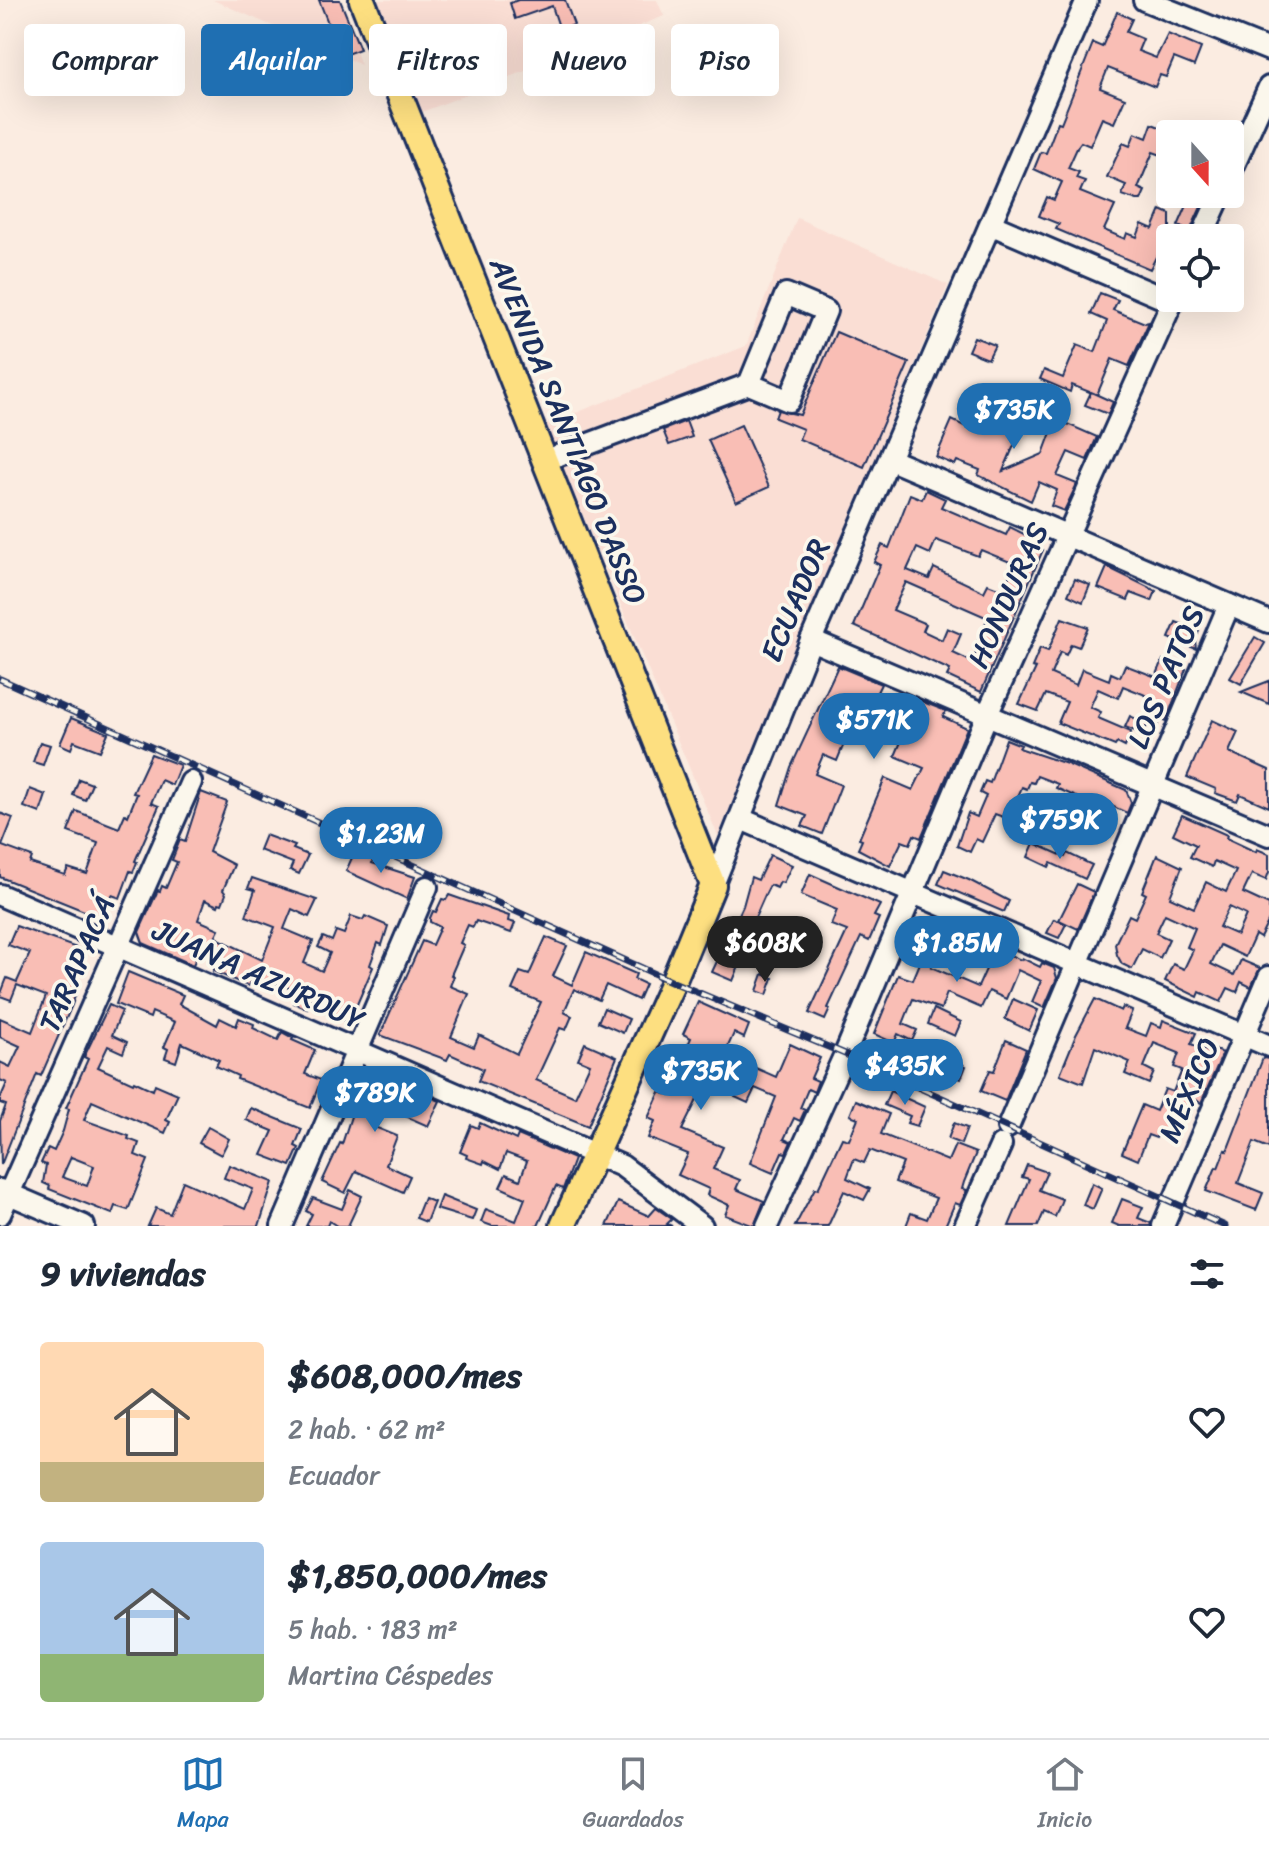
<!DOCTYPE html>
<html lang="es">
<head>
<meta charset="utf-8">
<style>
  :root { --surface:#fff; --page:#f6f6f7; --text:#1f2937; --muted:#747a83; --line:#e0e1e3; --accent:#1f6fb2 }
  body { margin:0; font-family:Sriracha,sans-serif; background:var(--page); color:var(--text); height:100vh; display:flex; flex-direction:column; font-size:30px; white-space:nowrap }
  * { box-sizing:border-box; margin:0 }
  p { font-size:26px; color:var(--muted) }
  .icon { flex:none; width:44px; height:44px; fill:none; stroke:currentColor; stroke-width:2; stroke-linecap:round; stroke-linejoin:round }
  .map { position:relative; height:1226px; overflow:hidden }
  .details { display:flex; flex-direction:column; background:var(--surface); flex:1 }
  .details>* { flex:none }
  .hud { position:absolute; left:24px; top:24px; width:800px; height:72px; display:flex; gap:16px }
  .needle { width:52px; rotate:159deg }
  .buttons { position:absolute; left:1156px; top:120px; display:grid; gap:16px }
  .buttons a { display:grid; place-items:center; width:88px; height:88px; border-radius:8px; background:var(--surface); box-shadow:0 8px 32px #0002; font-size:40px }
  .price { position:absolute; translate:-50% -68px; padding:0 18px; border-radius:28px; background:var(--accent); color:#fff; font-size:26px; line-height:52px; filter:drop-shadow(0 2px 4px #0008) }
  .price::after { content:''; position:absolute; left:50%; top:48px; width:24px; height:18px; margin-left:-12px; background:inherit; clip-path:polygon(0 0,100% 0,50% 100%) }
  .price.current { background:#222; color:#fff }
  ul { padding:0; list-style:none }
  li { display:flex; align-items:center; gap:24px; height:200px; padding:0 40px }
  li span { display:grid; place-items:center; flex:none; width:224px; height:160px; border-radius:8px; color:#555 }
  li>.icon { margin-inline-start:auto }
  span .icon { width:96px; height:96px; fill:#fffc; stroke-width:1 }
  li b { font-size:34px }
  h2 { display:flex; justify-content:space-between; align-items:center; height:96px; padding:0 40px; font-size:34px }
  .chip { padding:0 28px; border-radius:8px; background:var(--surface); box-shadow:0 8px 32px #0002; font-size:28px; line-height:72px }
  .chip.current { background:var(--accent); color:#fff }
  .dock { display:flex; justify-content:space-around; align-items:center; height:112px; border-top:2px solid var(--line); background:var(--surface); font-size:22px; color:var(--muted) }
  .dock a { display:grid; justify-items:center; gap:4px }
  .dock .current { color:var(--accent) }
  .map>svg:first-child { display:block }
</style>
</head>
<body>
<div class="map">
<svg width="1269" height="1226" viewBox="0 0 1269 1226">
  <rect width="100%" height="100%" fill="#fbece1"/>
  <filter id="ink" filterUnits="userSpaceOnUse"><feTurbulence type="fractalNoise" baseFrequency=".0125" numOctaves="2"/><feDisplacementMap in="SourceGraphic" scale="16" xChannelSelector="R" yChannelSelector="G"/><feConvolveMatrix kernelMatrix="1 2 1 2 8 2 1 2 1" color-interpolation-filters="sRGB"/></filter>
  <g filter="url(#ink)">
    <g fill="#faded4">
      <path d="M213,0H335L361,65L341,56Z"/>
      <path d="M377,0H657L664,16L422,112Z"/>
      <path d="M797,218L948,285L718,836L545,425L746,346Z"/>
    </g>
    <g fill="#f9beb5" stroke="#1b2f5e" stroke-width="2" fill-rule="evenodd">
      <path d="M319,0H340L360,49L341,56Z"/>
      <path d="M518,0H565L574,25L560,30L552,6L515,19L510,3Z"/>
      <path d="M1117,12L1132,19L1126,32L1143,39L1138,51L1156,58L1168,34L1201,48L1194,66L1174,58L1166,77L1160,75L1155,87L1108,68L1100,88L1125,98L1114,123L1102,118L1090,146L1081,142L1078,146L1068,168L1079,172L1076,178L1085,181L1080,192L1115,206L1104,230L1125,239L1127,233L1137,237L1142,224L1153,229L1161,210L1170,214V263L1156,257L1150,269L1056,229L1059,224L1039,216L1047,197L1054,200L1062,182L1034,169L1041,152L1046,153L1058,122L1061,123L1093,43L1102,47Z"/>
      <path d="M480,47L493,82L483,85L470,50Z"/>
      <path d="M1152,124L1170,131V158L1153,152L1138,188L1145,191L1141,200H1137L1122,195L1126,185L1107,177L1123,143L1130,146L1135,133L1147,138Z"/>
      <path d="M1192,194H1207L1190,231L1178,226Z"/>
      <path d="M1100,293L1118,300L1113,310L1145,323L1149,322L1129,366L1112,359L1097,395L1072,385L1070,392L1040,379L1044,370L1063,378L1077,345L1095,352L1107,321L1091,314Z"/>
      <path d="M836,332L909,363L864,467L799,439L803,429L775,418L778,410L800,415Z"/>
      <path d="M974,337L995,345L988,359L968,351Z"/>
      <path d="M998,382L1010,387L996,418L1021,429L1003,471L1043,454L1056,419L1097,437L1087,460L1068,452L1057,476L1077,484L1064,511L1051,506L1057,490L1039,482L1031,501L978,475L980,470L957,461L955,465L936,457L952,420L964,426L973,405L983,410L985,405L988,407Z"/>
      <path d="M1091,392L1113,402L1108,414L1085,405Z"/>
      <path d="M686,421L692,437L669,445L663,430Z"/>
      <path d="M741,425L769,487L736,502L708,440Z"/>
      <path d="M926,490L945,499L941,507L1006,535L1010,527L1030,537L1028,543L1043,550L981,692L947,676L950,670L854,626L880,565L874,562L882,545L889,548L910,494L922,499ZM936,540L978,556L981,550L1015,564L1003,590L988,584L984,592L934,568L929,579L907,570L917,548L930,554ZM906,582L988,618L978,640L981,642L972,662L953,653L961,634L947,628L942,640L923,631L926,624L893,610Z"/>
      <path d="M1107,567L1156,591L1152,601L1131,593L1128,600L1098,588Z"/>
      <path d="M1075,579L1090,585L1083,602L1068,595Z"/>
      <path d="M1062,618L1088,627L1079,647L1071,644L1066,655L1060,652L1051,674L1076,685L1082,669L1109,680L1111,673L1120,677L1125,665L1156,677L1163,660L1186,669L1166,721L1160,719L1156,728L1147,725L1143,734L1125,727L1130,716L1143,722L1153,698L1123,686L1118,698L1098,689L1090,707L1101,712L1098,718L1131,732L1125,747L1117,743L1115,746L1058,723L1067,702L1046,694L1038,711L1019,704L1036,668L1032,667L1040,648L1048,651Z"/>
      <path d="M1176,622L1199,631L1195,640L1196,649L1169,638Z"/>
      <path d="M1255,637L1265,643L1241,684L1230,678Z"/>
      <path d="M838,666L881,684L877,692L897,700L900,693L946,711L943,717L967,728L921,838L914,835L910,844L902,841L890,866L858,849L862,840L859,839L885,778L913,790L924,768L895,756L903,737L868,721L865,730L852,724L837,761L823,755L815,774L841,785L822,834L802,826L807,816L779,805L791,767Z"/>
      <path d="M1269,681V704L1241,692L1251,688Z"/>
      <path d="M71,718L108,733L100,751L74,741L71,749L60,744Z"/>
      <path d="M1212,720L1238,732L1229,752L1269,770V807L1240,794L1237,801L1215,793L1216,789L1187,777Z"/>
      <path d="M1006,739L1021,745L1019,748L1067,764L1126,790L1131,803L1127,813L1096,799L1090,813L1075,806L1079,798L1056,788L1058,784L1037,776L1034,783L1030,782L1027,789L1022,787L1013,808L1046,821L1042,831L995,814L982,842L976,839L970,852L957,846L968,813L977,817L986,796L980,793L985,781L990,783Z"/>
      <path d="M40,742L50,745L43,765L33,762Z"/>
      <path d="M151,754L180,765L172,785L161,780L151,803L159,806L135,861L137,862L133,872L130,871L120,898L112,895L104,919L0,877V813L13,818L2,846L32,857L30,863L65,875L68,868L87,874L98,843L68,832L76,811L119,828L125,814L128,816L137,794L133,793Z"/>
      <path d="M79,779L92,784L85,800L73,795Z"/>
      <path d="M30,789L46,795L40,813L24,807Z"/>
      <path d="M201,792L227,802L209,852L234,865L223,890L226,894L222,904L219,903L218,906L205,900L198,920L219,929L215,937L262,960L275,927L246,916L255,890L248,888L252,878L317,900L309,917L292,909L284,929L313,941L304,963L322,971L330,953L318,947L323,937L332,941L336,931L344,934L351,916L363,920L365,916L388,926L382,945L378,943L370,965L373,967L349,1023L327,1013L330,1007L311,999L307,1009L294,1003L299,992L275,982L271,991L250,982L248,986L213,971L220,954L201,946L193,965L143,943L139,932L158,890L160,891L162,886L166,888L177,862L172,860L180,840L185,842Z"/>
      <path d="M1182,815L1227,835L1226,838L1256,852L1257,849L1269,854V872L1266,880L1252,874L1243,893L1269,905V920L1260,938L1255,935L1245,957L1220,945L1211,964L1234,975L1241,960L1260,968L1251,987L1241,982L1237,992L1228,988L1221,1002L1200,992L1198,997L1165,981L1173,964L1184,969L1193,950L1187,947L1195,928L1165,914L1156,933L1169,939L1160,958L1142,949L1132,969L1122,964L1117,955L1115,944L1129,915L1135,918L1146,894L1142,892L1157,855L1182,867L1170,897L1194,908L1206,882L1226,892L1236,871L1214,861L1212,867L1190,857L1196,845L1173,834ZM1229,907L1246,915L1237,935L1219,927Z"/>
      <path d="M265,835L295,846L293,849L308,855L299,874L290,870L293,863L259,850Z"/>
      <path d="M1034,843L1065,857L1067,853L1092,865L1085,879L1051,863L1049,867L1028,857Z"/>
      <path d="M355,851L373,859L372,863L415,877L407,899L346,871Z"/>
      <path d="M770,855L792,865L783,883L780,882L777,888L770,885L765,895L749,931L753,933L733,981L712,972L743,906L751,877L758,880Z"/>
      <path d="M944,870L969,880L1009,901L1004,912L938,884Z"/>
      <path d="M810,874L880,905L874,916L879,918L869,941L861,937L828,1008L830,1009L825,1020L809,1013L847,931L831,925L837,910L801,895Z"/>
      <path d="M1077,884L1094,892L1078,929L1059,920Z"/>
      <path d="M449,895L509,916L508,921L515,923L511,933L476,921L473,927L468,925L460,943L464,945L451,975L454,976L450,986L469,994L451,1037L474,1047L479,1035L517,1054L541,1002L512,990L520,972L529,975L546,937L567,946L553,976L572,985L586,952L636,974L634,979L645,984L638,1000L606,985L599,1000L574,989L564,1012L572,1016L566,1030L560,1028L536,1080L575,1097L590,1064L578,1059L585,1043L617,1057L588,1126L478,1081L483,1069L450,1054L447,1060L380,1035L422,941L432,945L440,927L430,922V918L433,911L436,912L442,899L446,900Z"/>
      <path d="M1054,919L1066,924L1059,938L1047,933Z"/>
      <path d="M782,924L810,935L803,951L775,939Z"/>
      <path d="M932,924L954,933L949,946L940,943L931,967L978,987L987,967L975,961L983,943L1021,960L1022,958L1040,967L1042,963L1054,968L1057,978L1044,1008L1032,1002L1041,981L1018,970L1006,999L989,991L981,1008L947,993L941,1009L913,999L903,1024L917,1030L912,1041L898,1034L894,1043L874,1034L898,975L913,980L925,951L921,949Z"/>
      <path d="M16,926L85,951L73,988L77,990L72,1005L41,1076L37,1074L1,1165L0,1121L6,1105L0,1103V1099L7,1083L0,1080V1062L10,1067L20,1046L0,1037V1018L32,1032L46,996L17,985L11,1000L0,996L7,978L17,982L30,953L8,945Z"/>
      <path d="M128,972L183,995L179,1004L217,1025L220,1018L236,1026L239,1018L254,1024L253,1028L278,1040L282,1032L293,1038L292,1040L315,1050L305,1074L321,1080L310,1108L237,1079L238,1076L216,1066L219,1060L182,1043L176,1062L165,1058L168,1049L164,1047L175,1022L152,1012L150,1018L116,1004Z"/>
      <path d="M763,974L773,978L767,995L757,991Z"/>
      <path d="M1013,999L1038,1010L1029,1031L1005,1019Z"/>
      <path d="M1095,999L1121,1011L1123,1007L1132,1011L1125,1028L1146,1036L1151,1023L1161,1027L1163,1020L1196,1033L1191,1044L1212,1053L1213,1049L1223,1053L1201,1103L1196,1100L1188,1118L1180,1115L1171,1138L1158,1133L1156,1138L1148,1135L1138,1160L1122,1153L1142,1105L1156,1111L1165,1089L1173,1092L1182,1070L1174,1067L1179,1053L1154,1043L1144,1067L1154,1072L1149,1084L1125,1074L1130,1062L1095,1047L1083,1083L1060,1074L1076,1035Z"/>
      <path d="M698,1002L749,1025L744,1038L734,1033L725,1053L716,1049L703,1078L707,1080L682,1130L723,1147L713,1169L740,1180L736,1189L764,1201L754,1226L725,1215L729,1205L707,1195L709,1189L678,1175L688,1154L648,1138L655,1121L648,1118L660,1092L666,1094L691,1038L683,1034Z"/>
      <path d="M109,1005L122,1011L112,1035L127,1042L123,1053L108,1046L98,1067L133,1083L134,1081L153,1090L155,1084L178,1094L166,1120L170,1122L165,1133L92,1101L84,1120L129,1136L128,1139L139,1143L135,1155L148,1160L128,1210L115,1206L112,1214L49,1189L50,1186L43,1183L46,1165L41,1163L48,1148L54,1151L63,1131L69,1109L66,1108L88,1059L84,1057ZM71,1157L94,1166L87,1186L62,1177Z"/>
      <path d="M604,1008L629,1019L623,1033L598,1022Z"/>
      <path d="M934,1009L961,1022L955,1036L928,1024Z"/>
      <path d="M1006,1040L1026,1049L1005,1101L981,1091L990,1070L994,1071Z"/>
      <path d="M790,1044L820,1058L811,1078L818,1081L814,1092L808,1089L800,1108L805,1110L800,1121L794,1118L784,1139L791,1142L786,1153L782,1152L773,1173L750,1163L776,1097L755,1088L748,1103L735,1097L738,1090L730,1086L736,1073L744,1076L749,1065L776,1077Z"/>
      <path d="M1263,1058L1269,1059V1148L1254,1142L1238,1183L1263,1193L1256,1210L1206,1191L1216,1167L1218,1168L1225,1150L1227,1151Z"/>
      <path d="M950,1060L966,1066L961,1079L945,1073Z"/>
      <path d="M369,1070L440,1101L428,1126L403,1115L408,1103L387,1094L372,1126L397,1136L386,1165L410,1176L403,1192L356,1171L345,1193L322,1182L340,1143L342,1144L355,1104L352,1103Z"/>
      <path d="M890,1091L925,1107L917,1126L907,1123L910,1116L884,1105Z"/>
      <path d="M856,1100L889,1114L881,1134L948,1161L955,1145L976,1153L964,1182L962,1189L967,1190L960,1205L955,1203L945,1226H906L911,1213L927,1219L936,1198L895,1182L903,1163L870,1150L864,1163L854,1159L847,1178L870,1189L864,1200L844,1191L828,1226H795L815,1188L818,1189L842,1138L849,1140L858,1118L850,1115Z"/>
      <path d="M251,1108L302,1129L295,1146L299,1148L291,1166L262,1155L273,1131L246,1120Z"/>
      <path d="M480,1123L516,1140L518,1135L574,1159L563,1189L556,1186L538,1226H492L481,1222L486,1209L516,1221L525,1198L500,1187L506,1174L520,1180L527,1161L506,1153L500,1169L484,1161L483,1164L466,1158L467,1155L460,1152L471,1125L478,1128Z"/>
      <path d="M954,1123L967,1128L961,1144L948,1139Z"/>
      <path d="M208,1127L229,1139L221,1155L199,1143Z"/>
      <path d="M229,1165L273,1182L259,1226H148L156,1208L170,1214L183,1181L245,1209L253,1189L224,1178Z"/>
      <path d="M1027,1165L1047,1172L1039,1190L1062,1199L1055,1217L1044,1212L1038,1226H1009L1029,1179L1022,1177Z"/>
      <path d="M1092,1183L1102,1188L1093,1209L1083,1205Z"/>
      <path d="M350,1190L362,1196L348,1226H337L329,1221L327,1226H306L312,1214L306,1211L313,1198L342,1209Z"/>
      <path d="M441,1196L476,1210L472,1220L436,1209Z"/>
      <path d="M424,1198L434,1202L426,1222L416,1218Z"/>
      <path d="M1122,1199L1143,1207L1138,1218L1151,1223L1150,1226H1119L1112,1223Z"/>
      <path d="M618,1202L649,1216L656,1208L672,1219L667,1224L672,1226H607Z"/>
    </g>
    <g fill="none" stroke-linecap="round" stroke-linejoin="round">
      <g stroke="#1b2f5e" stroke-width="26">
        <g id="minor">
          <path d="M1144,0L1269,50"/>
          <path d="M1230,174L1269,87"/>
          <path d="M990,224L1172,302"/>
          <path d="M1201,238L1221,194"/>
          <path d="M546,460L749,384L786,294L826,311L789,401L749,384"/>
          <path d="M891,460L1269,622"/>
          <path d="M811,640L1269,835"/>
          <path d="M741,819L1269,1046"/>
          <path d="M713,885L811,640L1087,0"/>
          <path d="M0,895L622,1166L702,1226"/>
          <path d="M1008,1127L1229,605"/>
          <path d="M0,1190L84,1226"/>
          <path d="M0,1214L191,782"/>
          <path d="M282,1226L427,887"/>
          <path d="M767,1226L845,1054L987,715L1174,298"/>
          <path d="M965,1226L1001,1145"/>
          <path d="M1163,1226L1269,977"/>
        </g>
      </g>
      <g stroke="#1b2f5e" stroke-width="30">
        <path id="major" d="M362,0L713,885L673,982L563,1226"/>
      </g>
      <use href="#minor" stroke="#fbf7ec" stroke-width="20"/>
      <use href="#major" stroke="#fddf80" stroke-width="24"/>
      <g stroke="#1b2f5e" stroke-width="7">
        <path id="rail" d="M0,679L673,982L845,1054L1225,1226"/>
      </g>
      <use href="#rail" stroke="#fbf7ec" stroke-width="4" stroke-dasharray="12" stroke-linecap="butt"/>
    </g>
  </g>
  <g text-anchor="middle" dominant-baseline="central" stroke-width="7" stroke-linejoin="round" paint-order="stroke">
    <g font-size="30" fill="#1b2f5e" stroke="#fbf7ec">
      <text transform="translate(568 431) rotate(68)">AVENIDA SANTIAGO DASSO</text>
      <text transform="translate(1008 595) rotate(-66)">HONDURAS</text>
      <text transform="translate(795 600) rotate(-67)">ECUADOR</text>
      <text transform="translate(1166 677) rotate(-67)">LOS PATOS</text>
      <text transform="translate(77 964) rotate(-66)">TARAPACÁ</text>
      <text transform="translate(259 975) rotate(24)">JUANA AZURDUY</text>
      <text transform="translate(1189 1090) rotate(-67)">MÉXICO</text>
    </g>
  </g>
</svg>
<div class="buttons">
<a><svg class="needle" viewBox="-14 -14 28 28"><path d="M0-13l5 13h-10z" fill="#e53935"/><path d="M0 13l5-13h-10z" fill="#747a83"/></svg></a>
<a><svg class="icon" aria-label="locate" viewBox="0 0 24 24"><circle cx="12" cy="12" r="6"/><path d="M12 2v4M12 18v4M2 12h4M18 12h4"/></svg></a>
</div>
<b class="price" style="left:1014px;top:451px">$735K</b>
<b class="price" style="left:874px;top:761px">$571K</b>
<b class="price" style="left:1060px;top:861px">$759K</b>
<b class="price" style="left:381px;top:875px">$1.23M</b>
<b class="price current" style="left:765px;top:984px">$608K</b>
<b class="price" style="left:957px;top:984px">$1.85M</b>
<b class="price" style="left:905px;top:1107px">$435K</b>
<b class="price" style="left:701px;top:1112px">$735K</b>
<b class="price" style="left:375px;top:1134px">$789K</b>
<div class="hud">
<a class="chip">Comprar</a>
<a class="chip current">Alquilar</a>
<a class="chip">Filtros</a>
<a class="chip">Nuevo</a>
<a class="chip">Piso</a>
</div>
</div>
<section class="details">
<h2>9 viviendas<svg class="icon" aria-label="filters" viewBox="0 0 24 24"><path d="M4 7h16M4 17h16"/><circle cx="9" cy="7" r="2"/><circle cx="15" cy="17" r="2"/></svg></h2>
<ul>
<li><span style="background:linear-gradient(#ffd9b3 75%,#c2b280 0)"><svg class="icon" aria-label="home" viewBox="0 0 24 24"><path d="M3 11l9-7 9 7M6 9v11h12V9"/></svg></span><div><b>$608,000/mes</b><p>2 hab. · 62 m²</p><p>Ecuador</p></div><svg class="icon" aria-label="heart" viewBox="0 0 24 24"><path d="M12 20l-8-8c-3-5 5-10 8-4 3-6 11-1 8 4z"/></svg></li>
<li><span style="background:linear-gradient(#a9c7e8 70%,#8fb573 0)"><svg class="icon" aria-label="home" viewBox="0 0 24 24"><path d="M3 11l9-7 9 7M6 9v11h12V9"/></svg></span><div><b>$1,850,000/mes</b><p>5 hab. · 183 m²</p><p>Martina Céspedes</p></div><svg class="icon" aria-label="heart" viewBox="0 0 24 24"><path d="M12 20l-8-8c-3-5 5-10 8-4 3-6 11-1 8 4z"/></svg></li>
</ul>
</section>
<nav class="dock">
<a class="current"><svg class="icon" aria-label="map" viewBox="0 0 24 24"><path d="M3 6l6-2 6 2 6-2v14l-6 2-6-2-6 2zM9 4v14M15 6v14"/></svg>Mapa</a>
<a><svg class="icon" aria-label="saved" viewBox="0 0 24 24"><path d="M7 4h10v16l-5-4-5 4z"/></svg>Guardados</a>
<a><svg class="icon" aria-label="home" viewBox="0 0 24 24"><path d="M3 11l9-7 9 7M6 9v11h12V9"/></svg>Inicio</a>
</nav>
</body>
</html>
